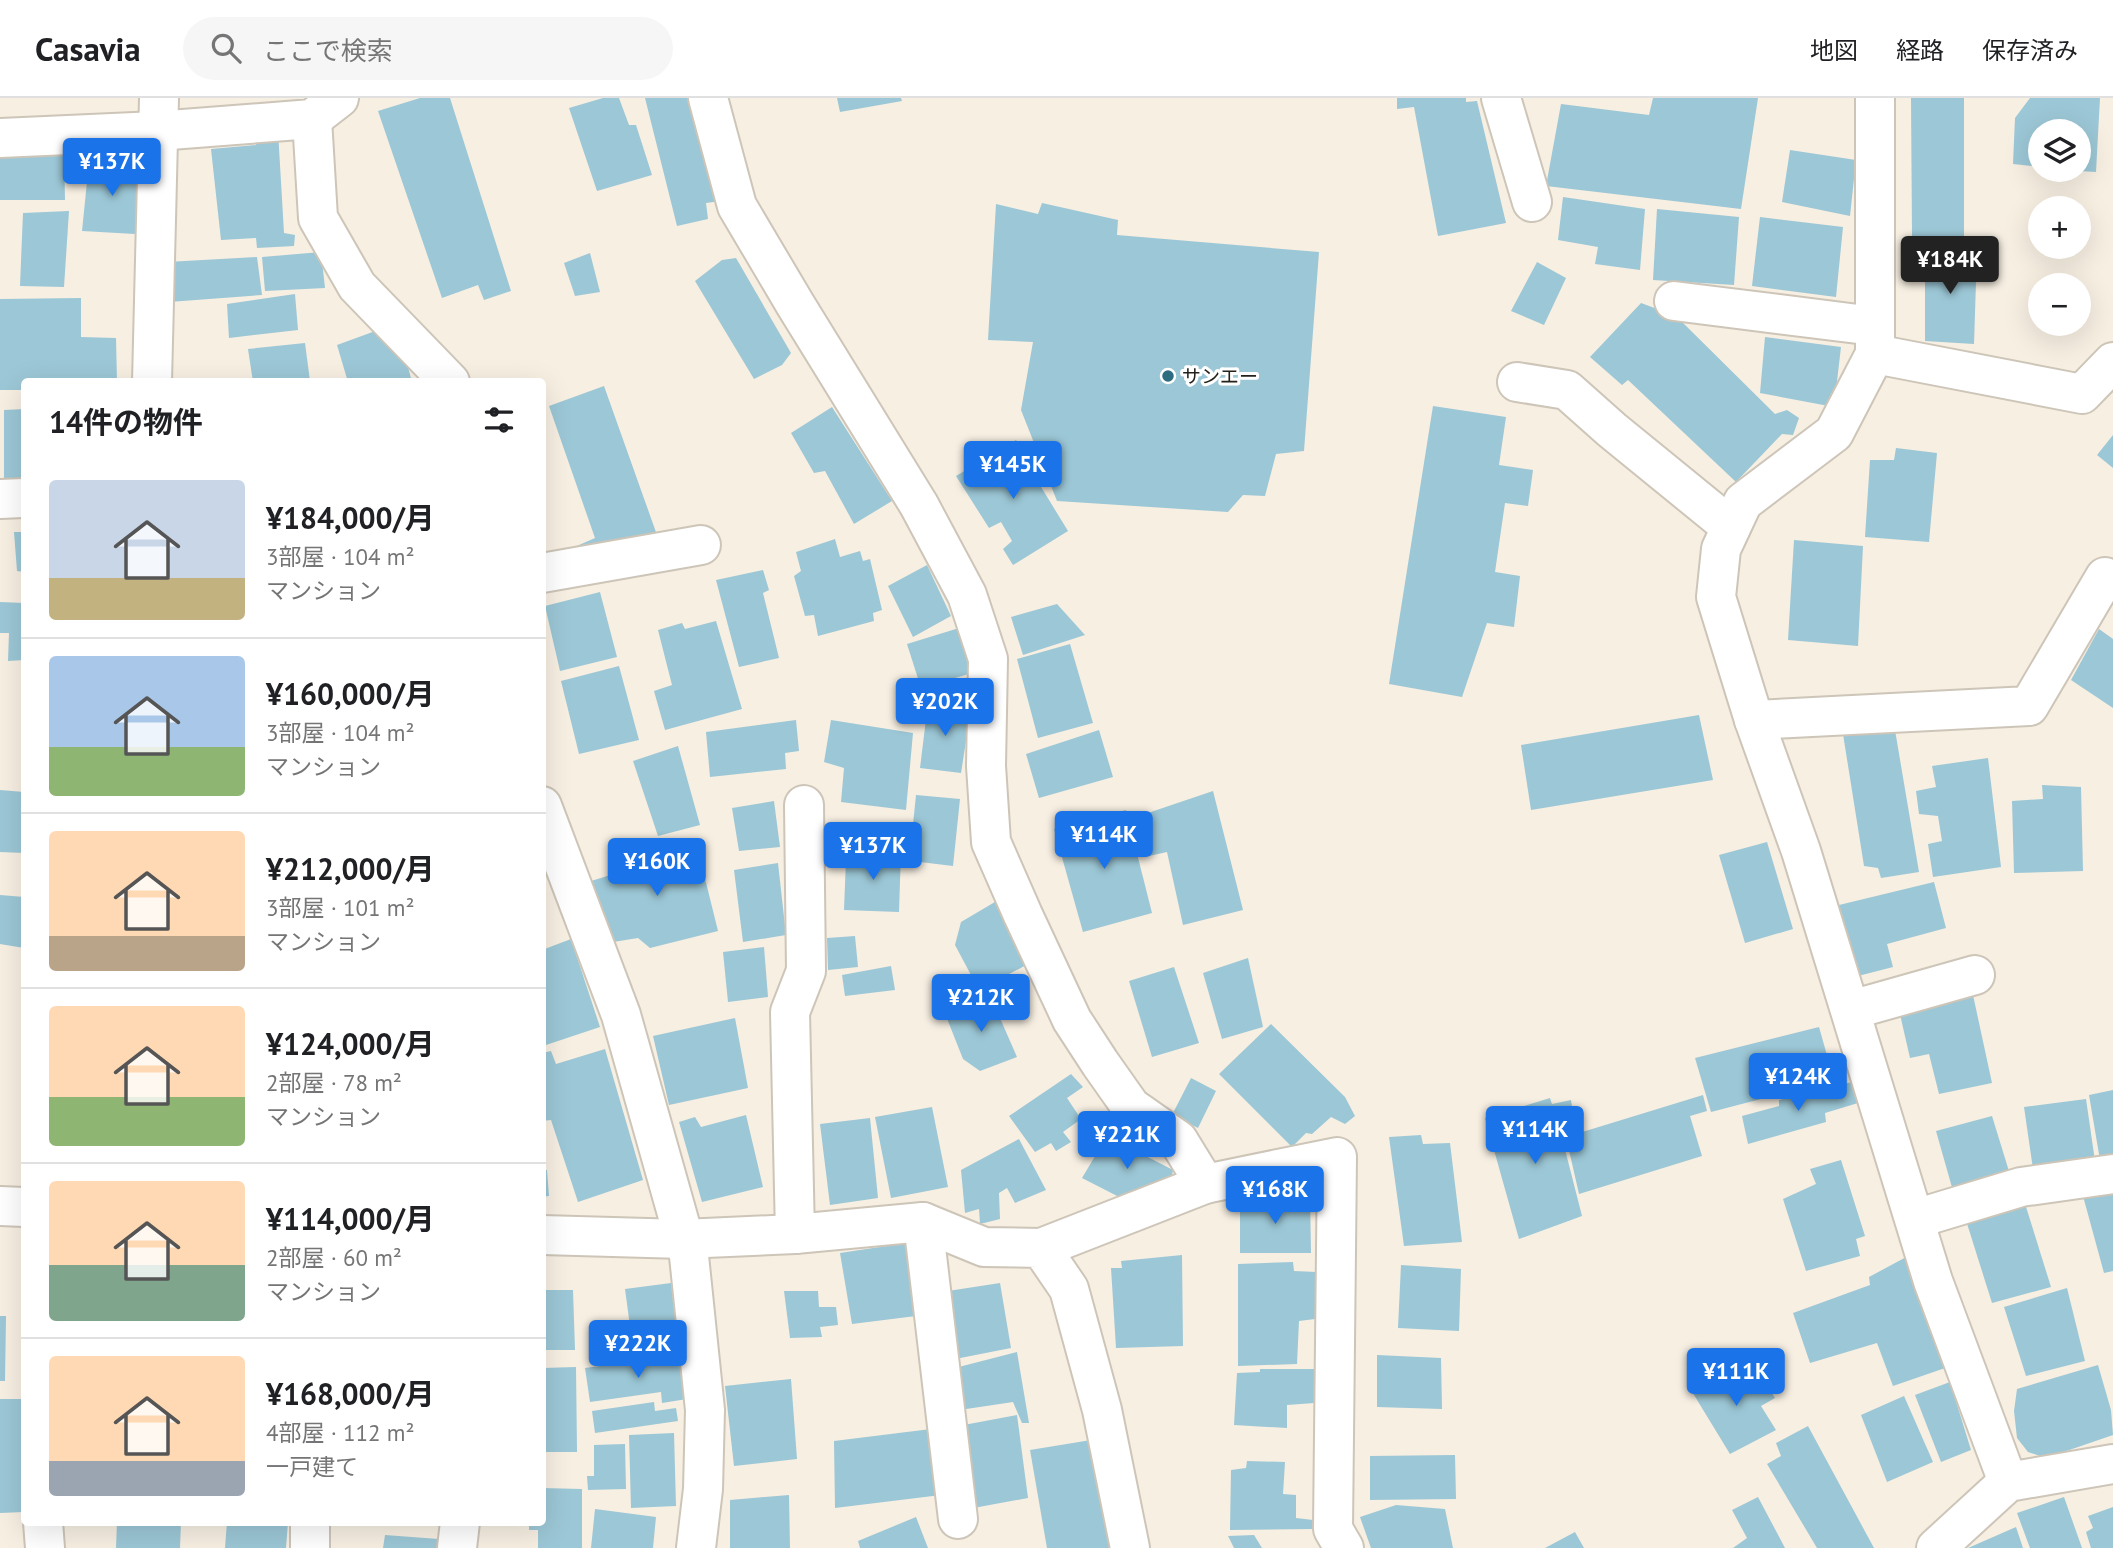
<!DOCTYPE html>
<html lang="ja">
<head>
<meta charset="utf-8">
<style>
  :root { --surface:#fff; --page:#f6f6f6; --text:#202124; --muted:#757577; --line:#e0e0e0; --accent:#1a73e8 }
  body { margin:0; font-family:"PT Sans","Noto Sans JP",sans-serif; background:var(--page); color:var(--text); height:100vh; display:flex; flex-direction:column; font-size:26px; white-space:nowrap }
  * { box-sizing:border-box; margin:0 }
  p { font-size:23px; color:var(--muted) }
  .icon { flex:none; width:38px; height:38px; fill:none; stroke:currentColor; stroke-width:2; stroke-linecap:round; stroke-linejoin:round }
  .map { position:relative; flex:1; overflow:hidden }
  .panel { position:absolute; left:21px; top:280px; width:525px; height:1148px; display:flex; flex-direction:column; background:var(--surface); border-radius:7px; box-shadow:0 7px 28px #0002 }
  .panel>* { flex:none }
  .buttons { position:absolute; left:2028px; top:21px; display:grid; gap:14px }
  .buttons a { display:grid; place-items:center; width:63px; height:63px; border-radius:50%; background:var(--surface); box-shadow:0 7px 28px #0002; font-size:35px }
  .price { position:absolute; translate:-50% -60px; padding:0 16px; border-radius:7px; background:var(--accent); color:#fff; font-size:23px; line-height:46px; filter:drop-shadow(0 2px 4px #0008) }
  .price::after { content:''; position:absolute; left:50%; top:42px; width:21px; height:16px; margin-left:-10px; background:inherit; clip-path:polygon(0 0,100% 0,50% 100%) }
  .price.active { background:#222; color:#fff }
  ul { padding:0; list-style:none }
  li { display:flex; align-items:center; gap:21px; height:175px; padding:0 28px }
  li+li { border-top:2px solid var(--line) }
  li span { display:grid; place-items:center; flex:none; width:196px; height:140px; border-radius:7px; color:#555 }
  li>.icon { margin-inline-start:auto }
  span .icon { width:84px; height:84px; fill:#fffc; stroke-width:1 }
  li b { font-size:30px }
  h2 { display:flex; justify-content:space-between; align-items:center; height:84px; padding:0 28px; font-size:30px }
  header { display:flex; align-items:center; gap:42px; box-sizing:border-box; height:98px; padding:0 35px; background:var(--surface); border-bottom:2px solid var(--line) }
  header strong { font-size:33px }
  nav { display:flex; gap:38px; margin-inline-start:auto; font-size:24px }
  .search { width:490px; height:63px; background:var(--page); display:flex; align-items:center; gap:18px; box-sizing:border-box; padding:0 24px; border-radius:38px; color:var(--muted); font-size:26px }
  .map>svg:first-child { display:block }
</style>
</head>
<body>
<header>
<strong>Casavia</strong>
<div class="search"><svg class="icon" aria-label="search" viewBox="0 0 24 24"><circle cx="10" cy="10" r="6"/><path d="M15 15l6 6"/></svg>ここで検索</div>
<nav><a>地図</a><a>経路</a><a>保存済み</a></nav>
</header>
<div class="map">
<svg width="2113" height="1450" viewBox="0 0 2113 1450">
  <rect width="100%" height="100%" fill="#f7efe2"/>
  <g fill="#9cc7d6">
    <path d="M420,0H450L511,193L484,202L478,187L442,200L378,13Z"/>
    <path d="M603,0H619L629,27H636L652,77L597,93L569,10Z"/>
    <path d="M645,0H695L721,103L706,105L708,121L677,128Z"/>
    <path d="M837,0H901L902,3L840,14Z"/>
    <path d="M1397,0H1466V4L1477,3L1506,125L1438,138L1414,9L1397,11Z"/>
    <path d="M1653,0H1758L1741,111L1546,88L1561,6L1649,17Z"/>
    <path d="M1911,0H1964V138H1912Z"/>
    <path d="M2030,0H2100L2096,74L2079,73V33H2040V69L2013,66L2015,20Z"/>
    <path d="M255,32L278,33L284,135L295,137L294,148L257,150L256,140L221,142L211,51L256,47Z"/>
    <path d="M1790,52L1856,62L1850,118L1782,104Z"/>
    <path d="M0,53H64L65,102H0Z"/>
    <path d="M89,64L144,69L135,136L82,133Z"/>
    <path d="M1563,99L1645,111L1640,172L1595,166L1598,149L1558,142Z"/>
    <path d="M1042,105L1118,122L1117,137L1319,154L1304,353L1276,356L1265,398L1243,397L1228,414L1057,403L1021,312L1033,244L988,242L996,106L1038,116Z"/>
    <path d="M1657,111L1739,119L1734,187L1653,182Z"/>
    <path d="M69,113L64,189L20,188L23,115Z"/>
    <path d="M1760,119L1843,129L1836,199L1752,188Z"/>
    <path d="M1925,150L1977,153L1974,246L1925,243Z"/>
    <path d="M321,154L325,190L265,193L262,159Z"/>
    <path d="M590,155L600,194L575,198L564,165Z"/>
    <path d="M257,159L262,197L169,204L167,164Z"/>
    <path d="M736,160L791,255L782,267L754,281L695,183L722,162Z"/>
    <path d="M1537,164L1566,180L1544,227L1511,213Z"/>
    <path d="M295,196L298,232L229,240L227,206Z"/>
    <path d="M81,200V239L116,240L117,284H24V292H0V201Z"/>
    <path d="M1641,205L1676,218L1775,316L1787,312L1799,320L1793,337L1782,336L1736,384L1628,282L1622,287L1590,259Z"/>
    <path d="M389,228L404,254L412,284H348L337,247Z"/>
    <path d="M1765,239L1841,249L1834,309L1760,295Z"/>
    <path d="M305,245L310,283L253,284L248,251Z"/>
    <path d="M604,288L657,437L563,454L595,440L549,308Z"/>
    <path d="M1433,308L1506,319L1499,367L1533,372L1528,408L1505,405L1495,474L1520,478L1514,529L1487,525L1462,599L1389,586Z"/>
    <path d="M832,309L892,403L854,426L825,373L814,375L791,335Z"/>
    <path d="M24,311V400L4,398V312Z"/>
    <path d="M2113,337V370L2097,357Z"/>
    <path d="M1016,342L1024,354L1020,358L1029,371L1034,368L1042,380L1038,384L1068,433L1013,467L1003,451L1012,443L1001,424L989,430L956,378Z"/>
    <path d="M1896,350L1937,355L1929,444L1865,439L1870,362H1894Z"/>
    <path d="M14,434H24V474L17,473Z"/>
    <path d="M835,441L840,459L860,453L863,463L870,461L882,512L873,515L874,523L818,538L814,517L805,518L794,478L801,473L796,454Z"/>
    <path d="M1794,442L1863,448L1858,548L1788,542Z"/>
    <path d="M927,467L951,518L913,539L888,488Z"/>
    <path d="M763,472L769,492L763,495L779,560L739,569L716,482Z"/>
    <path d="M600,494L617,559L560,573L545,508Z"/>
    <path d="M0,504L24,505V562L8,563L9,535H0Z"/>
    <path d="M1057,506L1085,537L1023,557L1011,519Z"/>
    <path d="M716,523L742,611L665,632L654,593L672,587L658,532L682,525L685,531Z"/>
    <path d="M959,530L972,575L921,590L907,546Z"/>
    <path d="M2099,531L2113,541V610L2071,582Z"/>
    <path d="M1070,546L1093,625L1038,640L1017,561Z"/>
    <path d="M619,568L639,642L579,656L561,583Z"/>
    <path d="M928,605L971,611L961,675L920,670Z"/>
    <path d="M1699,617L1713,682L1531,712L1521,647Z"/>
    <path d="M796,622L799,653L785,655L786,671L710,679L706,634Z"/>
    <path d="M831,622L913,635L906,712L841,704L844,670L824,664Z"/>
    <path d="M1099,632L1113,679L1039,700L1026,656Z"/>
    <path d="M1895,632L1919,774L1881,780L1878,770L1864,768L1843,636Z"/>
    <path d="M678,648L700,727L658,738L633,663Z"/>
    <path d="M1988,660L2001,769L1933,779L1928,746L1942,743L1938,718L1919,716L1916,693L1936,689L1932,668Z"/>
    <path d="M2042,687L2081,689L2083,773L2014,775L2012,703L2043,701Z"/>
    <path d="M0,692L24,694V755L0,754Z"/>
    <path d="M1213,693L1243,812L1183,827L1167,754L1149,758L1139,718Z"/>
    <path d="M916,697L960,701L953,768L920,764L921,750L911,746Z"/>
    <path d="M774,703L780,749L739,753L732,710Z"/>
    <path d="M1126,712L1152,815L1083,834L1054,731Z"/>
    <path d="M695,740L718,833L650,850L638,840L607,845L591,783L627,772L626,760Z"/>
    <path d="M1767,744L1793,831L1745,845L1719,757Z"/>
    <path d="M863,752L901,753L899,814L844,812L846,761L863,760Z"/>
    <path d="M778,765L786,837L743,844L734,772Z"/>
    <path d="M1934,784L1946,830L1887,846L1893,869L1858,878L1839,807Z"/>
    <path d="M0,797L24,799V850L0,846Z"/>
    <path d="M1000,801L1030,865L979,892L955,847L961,824Z"/>
    <path d="M855,838L858,869L828,872L827,840Z"/>
    <path d="M571,841L600,929L546,947L542,935V852Z"/>
    <path d="M764,849L768,899L728,904L723,854Z"/>
    <path d="M1248,860L1263,929L1222,941L1203,875Z"/>
    <path d="M891,868L895,892L845,898L842,877Z"/>
    <path d="M1174,869L1199,945L1152,959L1129,883Z"/>
    <path d="M989,895L1017,959L980,973L963,961L946,918Z"/>
    <path d="M1973,897L1992,985L1939,996L1929,956L1910,960L1899,912Z"/>
    <path d="M735,920L748,990L669,1007L653,938Z"/>
    <path d="M1271,926L1345,999L1355,1018L1345,1026L1331,1019L1312,1036L1306,1035L1292,1049L1219,976Z"/>
    <path d="M1819,929L1834,982L1711,1014L1695,960Z"/>
    <path d="M605,951L643,1082L578,1104L551,1022L542,1023V955L551,953L556,966Z"/>
    <path d="M1071,976L1083,989L1067,1000L1081,1021L1063,1034L1071,1044L1056,1053L1051,1045L1035,1054L1009,1018Z"/>
    <path d="M1191,980L1216,993L1198,1030L1172,1017Z"/>
    <path d="M1852,984L1858,1005L1825,1015L1826,1024L1748,1046L1742,1018L1779,1008V1002Z"/>
    <path d="M2113,992V1065L2101,1068L2089,997Z"/>
    <path d="M1703,997L1707,1013L1690,1018L1702,1058L1579,1096L1566,1039Z"/>
    <path d="M1550,1000L1552,1006L1571,1002L1573,1015L1557,1020L1582,1118L1519,1141L1485,1020Z"/>
    <path d="M2086,1001L2096,1070L2034,1078L2024,1009Z"/>
    <path d="M932,1009L948,1089L891,1100L875,1019Z"/>
    <path d="M746,1017L763,1089L702,1104L679,1024L695,1019L701,1029Z"/>
    <path d="M1992,1018L2012,1083L1955,1100L1936,1033Z"/>
    <path d="M870,1020L878,1100L830,1107L820,1026Z"/>
    <path d="M1421,1037L1423,1046L1450,1045L1462,1144L1404,1148L1389,1039Z"/>
    <path d="M1107,1038L1173,1072L1170,1089L1125,1102L1082,1080Z"/>
    <path d="M1019,1041L1046,1092L1015,1105L1007,1090L999,1095L1000,1121L980,1126L979,1111L965,1115L961,1072Z"/>
    <path d="M1841,1062L1865,1138L1856,1141L1860,1158L1806,1173L1783,1101L1816,1086L1810,1071Z"/>
    <path d="M542,1072H547L549,1098L542,1099Z"/>
    <path d="M2113,1092V1173L2104,1175L2083,1098Z"/>
    <path d="M2022,1096L2051,1189L1992,1205L1964,1116Z"/>
    <path d="M1310,1099L1311,1155H1240V1101Z"/>
    <path d="M913,1144L924,1217L852,1226L840,1155Z"/>
    <path d="M1182,1157L1183,1248L1116,1250L1111,1170H1122L1121,1163Z"/>
    <path d="M1910,1157L1948,1269L1893,1288L1877,1245L1810,1265L1793,1215L1870,1187L1869,1179Z"/>
    <path d="M1293,1164L1294,1173L1317,1174L1315,1221L1299,1223L1297,1266L1238,1268V1166Z"/>
    <path d="M1401,1167L1461,1171L1459,1233L1398,1230Z"/>
    <path d="M671,1185L680,1252L634,1258L625,1191Z"/>
    <path d="M1000,1185L1011,1250L945,1263L935,1195Z"/>
    <path d="M2067,1190L2085,1263L2026,1278L2004,1209Z"/>
    <path d="M542,1192H573L575,1252H542Z"/>
    <path d="M784,1193H818L819,1209H836L838,1227L820,1229L822,1239L790,1240Z"/>
    <path d="M0,1218H6L5,1283H0Z"/>
    <path d="M1017,1254L1029,1325H1022L1013,1304L953,1313L947,1272Z"/>
    <path d="M681,1257L687,1301L662,1305L661,1294L590,1304L585,1270Z"/>
    <path d="M1377,1257L1441,1260L1442,1311L1377,1309Z"/>
    <path d="M2098,1267L2111,1312L2113,1337L2046,1360L2028,1354L2017,1340L2014,1313L2017,1291Z"/>
    <path d="M576,1269L577,1354H542V1270Z"/>
    <path d="M1260,1271H1315L1314,1305L1287,1307V1330L1234,1327L1237,1275L1260,1274Z"/>
    <path d="M1729,1271L1734,1277L1743,1272L1748,1281L1760,1277L1775,1300L1761,1308L1776,1332L1730,1356L1691,1292L1714,1277L1718,1279Z"/>
    <path d="M791,1281L797,1361L734,1368L725,1288Z"/>
    <path d="M1950,1284L1971,1352L1941,1364L1915,1297Z"/>
    <path d="M1904,1298L1933,1364L1887,1384L1861,1317Z"/>
    <path d="M0,1301H21L24,1414L0,1415Z"/>
    <path d="M654,1304L655,1313L676,1310L678,1323L595,1335L592,1313Z"/>
    <path d="M1017,1317L1028,1400L968,1411L953,1329Z"/>
    <path d="M1808,1328L1874,1450H1817L1767,1366L1781,1358L1776,1345Z"/>
    <path d="M931,1331L941,1397L835,1410L834,1343Z"/>
    <path d="M674,1335L676,1408L631,1410L629,1337Z"/>
    <path d="M1091,1342L1109,1450H1047L1030,1352Z"/>
    <path d="M625,1346L626,1391L588,1392L587,1378H594V1347Z"/>
    <path d="M1455,1357L1456,1401L1370,1402V1358Z"/>
    <path d="M1247,1363L1285,1364L1283,1396L1296,1397V1420L1313,1422V1431L1230,1432L1231,1372L1246,1370Z"/>
    <path d="M542,1390L582,1391V1450H538V1432H529V1424H542Z"/>
    <path d="M789,1397L790,1450H730V1402Z"/>
    <path d="M1758,1399L1785,1450H1733L1747,1440L1732,1412Z"/>
    <path d="M2064,1399L2082,1450H2030L2017,1415Z"/>
    <path d="M1396,1407L1445,1411L1453,1450H1371L1360,1419Z"/>
    <path d="M2113,1409V1450H2091L2086,1434L2093,1430L2088,1418Z"/>
    <path d="M595,1411L656,1419L653,1450H591Z"/>
    <path d="M916,1419L928,1450H860L858,1443Z"/>
    <path d="M117,1424H181L180,1450H116Z"/>
    <path d="M227,1424H288L286,1450H225Z"/>
    <path d="M2016,1429L2023,1450H1968Z"/>
    <path d="M1575,1434L1584,1450H1545Z"/>
    <path d="M385,1437L439,1441V1450H383Z"/>
    <path d="M1254,1437L1262,1450H1234L1228,1438Z"/>
  </g>
  <g fill="none" stroke-linecap="round" stroke-linejoin="round">
    <g stroke="#cdc5b8" stroke-width="42">
      <g id="street">
        <path d="M708,0L737,108L795,206L919,407L967,497L988,561L986,668L991,744L1023,817L1072,922L1100,965L1131,1009L1178,1042L1205,1086"/>
        <path d="M1501,0L1532,104"/>
        <path d="M1875,0V256L1834,335L1743,404L1721,451L1716,499L1754,622L1801,753L1933,1183L2008,1384"/>
        <path d="M312,21L318,120L357,188L450,284"/>
        <path d="M0,40L157,33L312,21L339,0"/>
        <path d="M1674,203L1874,228"/>
        <path d="M1875,256L2082,296L2113,264"/>
        <path d="M152,284L159,0"/>
        <path d="M1517,284L1567,292L1612,332L1731,429"/>
        <path d="M0,401L24,400"/>
        <path d="M542,475L701,447"/>
        <path d="M1754,622L2029,608L2105,479"/>
        <path d="M542,708L621,917L689,1158L705,1312L703,1391L696,1450"/>
        <path d="M1851,912L1975,877"/>
        <path d="M0,1108L24,1109"/>
        <path d="M1915,1121L2021,1089L2113,1076"/>
        <path d="M923,1124L958,1421"/>
        <path d="M795,1136L790,914L806,873L804,707"/>
        <path d="M542,1137L683,1141L795,1136L923,1124L984,1149L1041,1150L1069,1191L1102,1312L1130,1450"/>
        <path d="M1041,1150L1205,1086L1337,1059L1333,1431L1344,1450"/>
        <path d="M43,1424L45,1450"/>
        <path d="M310,1450V1424"/>
        <path d="M457,1450L460,1424"/>
        <path d="M1936,1450L2008,1384L2113,1366"/>
      </g>
    </g>
    <use href="#street" stroke="#fff" stroke-width="38"/>
  </g>
  <circle fill="#2c6d80" stroke="#fff" stroke-width="2.5" cx="1168" cy="278" r="7"/>
  <g text-anchor="middle" dominant-baseline="central" stroke-width="6" stroke-linejoin="round" paint-order="stroke">
    <g font-size="19" fill="#25221d" stroke="#fff" text-anchor="start">
      <text x="1182" y="278">サンエー</text>
    </g>
  </g>
</svg>
<div class="buttons">
<a><svg class="icon" aria-label="layers" viewBox="0 0 24 24"><path d="M12 4l9 5-9 5-9-5zM3 14l9 5 9-5"/></svg></a>
<a>+</a>
<a>−</a>
</div>
<b class="price" style="left:112px;top:100px">¥137K</b>
<b class="price active" style="left:1950px;top:198px">¥184K</b>
<b class="price" style="left:1013px;top:403px">¥145K</b>
<b class="price" style="left:945px;top:640px">¥202K</b>
<b class="price" style="left:1104px;top:773px">¥114K</b>
<b class="price" style="left:873px;top:784px">¥137K</b>
<b class="price" style="left:657px;top:800px">¥160K</b>
<b class="price" style="left:981px;top:936px">¥212K</b>
<b class="price" style="left:1798px;top:1015px">¥124K</b>
<b class="price" style="left:1535px;top:1068px">¥114K</b>
<b class="price" style="left:1127px;top:1073px">¥221K</b>
<b class="price" style="left:1275px;top:1128px">¥168K</b>
<b class="price" style="left:638px;top:1282px">¥222K</b>
<b class="price" style="left:1736px;top:1310px">¥111K</b>
<section class="panel">
<h2>14件の物件<svg class="icon" aria-label="filters" viewBox="0 0 24 24"><path d="M4 7h16M4 17h16"/><circle cx="9" cy="7" r="2"/><circle cx="15" cy="17" r="2"/></svg></h2>
<ul>
<li><span style="background:linear-gradient(#c9d6e8 70%,#c2b280 0)"><svg class="icon" aria-label="home" viewBox="0 0 24 24"><path d="M3 11l9-7 9 7M6 9v11h12V9"/></svg></span><div><b>¥184,000/月</b><p>3部屋 · 104 m²</p><p>マンション</p></div></li>
<li><span style="background:linear-gradient(#a9c7e8 65%,#8fb573 0)"><svg class="icon" aria-label="home" viewBox="0 0 24 24"><path d="M3 11l9-7 9 7M6 9v11h12V9"/></svg></span><div><b>¥160,000/月</b><p>3部屋 · 104 m²</p><p>マンション</p></div></li>
<li><span style="background:linear-gradient(#ffd9b3 75%,#b9a48a 0)"><svg class="icon" aria-label="home" viewBox="0 0 24 24"><path d="M3 11l9-7 9 7M6 9v11h12V9"/></svg></span><div><b>¥212,000/月</b><p>3部屋 · 101 m²</p><p>マンション</p></div></li>
<li><span style="background:linear-gradient(#ffd9b3 65%,#8fb573 0)"><svg class="icon" aria-label="home" viewBox="0 0 24 24"><path d="M3 11l9-7 9 7M6 9v11h12V9"/></svg></span><div><b>¥124,000/月</b><p>2部屋 · 78 m²</p><p>マンション</p></div></li>
<li><span style="background:linear-gradient(#ffd9b3 60%,#7fa58c 0)"><svg class="icon" aria-label="home" viewBox="0 0 24 24"><path d="M3 11l9-7 9 7M6 9v11h12V9"/></svg></span><div><b>¥114,000/月</b><p>2部屋 · 60 m²</p><p>マンション</p></div></li>
<li><span style="background:linear-gradient(#ffd9b3 75%,#9aa5b1 0)"><svg class="icon" aria-label="home" viewBox="0 0 24 24"><path d="M3 11l9-7 9 7M6 9v11h12V9"/></svg></span><div><b>¥168,000/月</b><p>4部屋 · 112 m²</p><p>一戸建て</p></div></li>
</ul>
</section>
</div>
</body>
</html>
